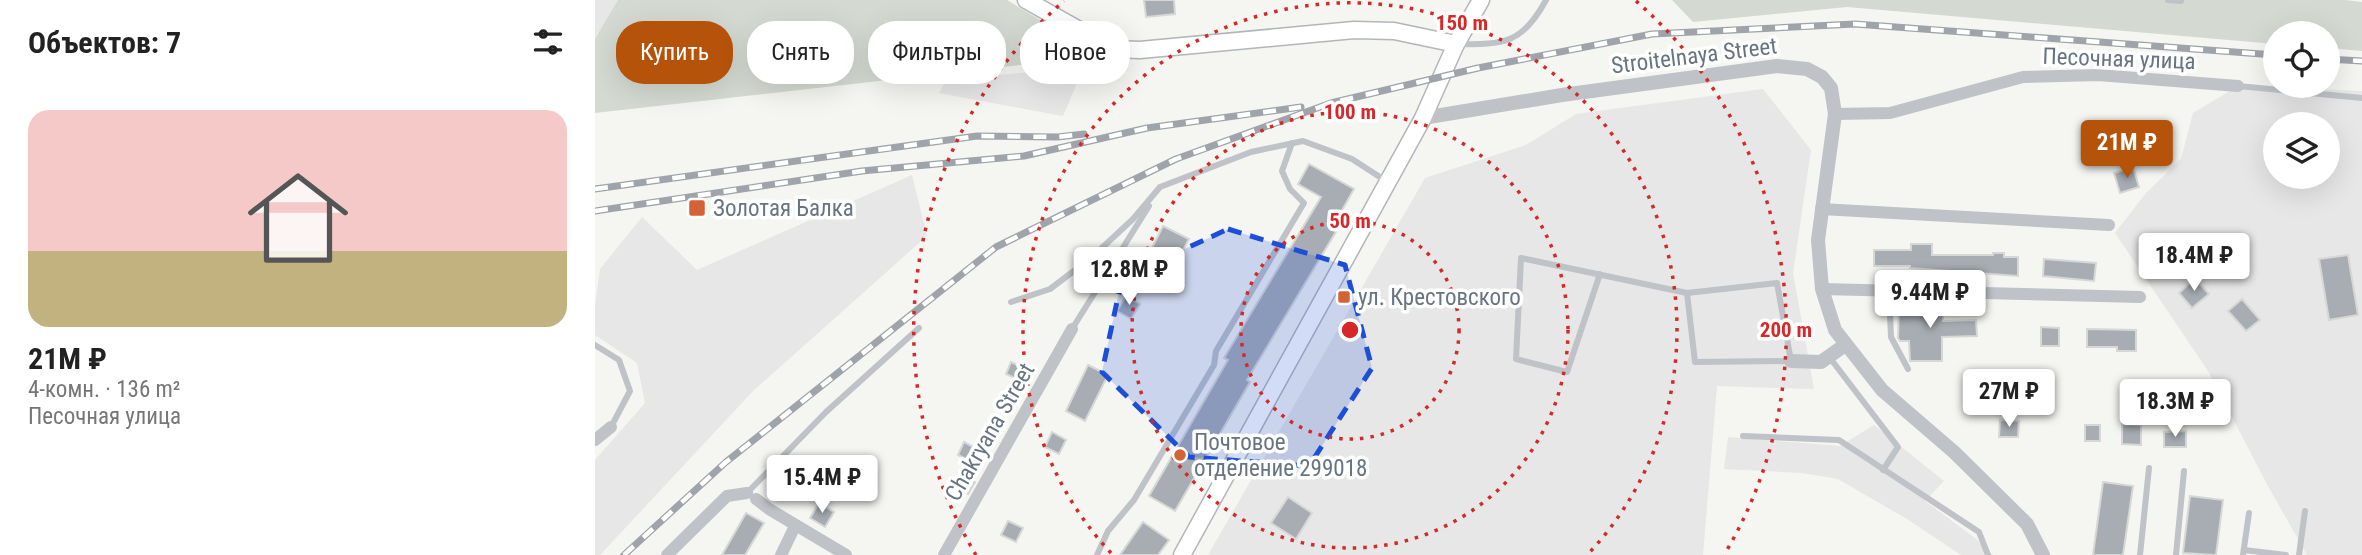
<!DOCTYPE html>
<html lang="ru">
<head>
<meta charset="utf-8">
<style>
  :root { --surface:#fff; --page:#f6f6f6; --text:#222; --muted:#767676; --accent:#b45309 }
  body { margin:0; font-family:"Roboto Condensed",sans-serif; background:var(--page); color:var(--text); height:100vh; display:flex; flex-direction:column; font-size:26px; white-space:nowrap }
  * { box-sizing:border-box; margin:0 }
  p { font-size:23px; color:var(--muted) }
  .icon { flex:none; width:38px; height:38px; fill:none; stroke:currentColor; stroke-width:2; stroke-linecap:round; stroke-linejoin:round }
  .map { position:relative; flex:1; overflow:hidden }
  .side { display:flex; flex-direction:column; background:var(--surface); width:595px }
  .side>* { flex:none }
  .hud { position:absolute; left:21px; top:21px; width:665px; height:63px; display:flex; gap:14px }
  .tools { position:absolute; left:1668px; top:21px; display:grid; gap:14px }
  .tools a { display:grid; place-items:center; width:77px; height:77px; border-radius:50%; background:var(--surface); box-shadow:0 7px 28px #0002; font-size:35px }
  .price { position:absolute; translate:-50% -60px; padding:0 16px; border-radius:7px; background:#fff; color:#222; font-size:23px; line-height:46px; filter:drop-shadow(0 2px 4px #0008) }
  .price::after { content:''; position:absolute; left:50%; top:42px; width:21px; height:16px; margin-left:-10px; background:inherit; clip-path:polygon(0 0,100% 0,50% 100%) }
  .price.on { background:var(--accent); color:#fff }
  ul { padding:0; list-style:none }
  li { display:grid; align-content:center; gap:14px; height:371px; padding:0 28px }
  li span { display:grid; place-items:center; height:217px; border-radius:21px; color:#555 }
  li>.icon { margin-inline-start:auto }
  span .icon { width:126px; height:126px; fill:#fffc; stroke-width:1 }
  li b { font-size:30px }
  h2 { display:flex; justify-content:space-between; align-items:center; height:84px; padding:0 28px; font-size:30px }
  .pill { padding:0 24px; border-radius:28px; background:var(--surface); box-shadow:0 7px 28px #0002; font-size:24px; line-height:63px }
  .pill.on { background:var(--accent); color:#fff }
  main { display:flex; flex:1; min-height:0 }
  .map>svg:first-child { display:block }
</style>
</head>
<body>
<main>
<section class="side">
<h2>Объектов: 7<svg class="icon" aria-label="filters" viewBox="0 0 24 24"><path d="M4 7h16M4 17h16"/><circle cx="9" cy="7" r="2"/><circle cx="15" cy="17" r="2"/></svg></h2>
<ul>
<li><span style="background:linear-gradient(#f6c9c9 65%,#c2b280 0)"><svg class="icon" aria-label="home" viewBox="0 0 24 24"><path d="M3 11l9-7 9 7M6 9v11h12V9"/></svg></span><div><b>21M ₽</b><p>4-комн. · 136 m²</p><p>Песочная улица</p></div></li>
</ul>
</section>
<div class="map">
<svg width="1767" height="555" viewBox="0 0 1767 555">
  <rect width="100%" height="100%" fill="#f5f5f2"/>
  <g fill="#e6e7e6" fill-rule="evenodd">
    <path d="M0,0H25L0,39Z"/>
    <path d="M468,69L485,76L468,116L344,93L351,80Z"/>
    <path d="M1643,86L1767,91V555H1712L1673,486L1613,371L1520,233L1551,193L1586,159L1598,113ZM1680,124H1732V177H1680Z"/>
    <path d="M1168,89L1216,150L1198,273L1219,389L1122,386L1108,555H613L830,178L931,145L981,114Z"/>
    <path d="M317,175L332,236L159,390L5,555H0V460L50,403L42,363L0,335V305L5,269L47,217L102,270Z"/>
    <path d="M1279,425L1349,481L1330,501L1380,538L1398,555H1366L1312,519L1243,479L1207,473L1129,469L1133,437L1245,446Z"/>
  </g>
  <g fill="#d4dad2">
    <path d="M23,0H412L505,56L0,113V39Z"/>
    <path d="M1077,0H1750L1767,2V51L1733,48L1732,33H1680V44L1252,7L1098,22Z"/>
  </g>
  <g fill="#a7adb3" stroke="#d7d7d5" stroke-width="2">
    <path d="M549,0H579L580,14L551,17Z"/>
    <path d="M714,164L759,189L746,212L751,215L652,380L655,382L580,511L554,496L633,360L629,358L726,197L703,184Z"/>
    <path d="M1538,167L1544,187L1525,193L1519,173Z"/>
    <path d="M568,226L594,239L584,258L575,254L557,285L538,275L551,252L554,254Z"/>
    <path d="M1316,244H1337V255H1398V253H1409V257H1423V276L1315,268V266H1279V250H1316Z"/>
    <path d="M1753,255L1763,315L1734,320L1724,259Z"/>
    <path d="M1449,259L1501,263L1499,281L1448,276Z"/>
    <path d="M1600,278L1614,294L1597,308L1584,293Z"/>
    <path d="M531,296L545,304L536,319L522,311Z"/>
    <path d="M1647,299L1665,320L1651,331L1633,311Z"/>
    <path d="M1315,303L1348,304V321L1381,320L1382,336L1347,337V361H1315L1314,341H1305L1303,338L1304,308H1315Z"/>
    <path d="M1446,327L1464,328V346H1446Z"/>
    <path d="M1492,329L1541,330V351H1522V347H1492Z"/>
    <path d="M416,362L437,372L431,383L411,374Z"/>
    <path d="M493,365L513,375L490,421L471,411Z"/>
    <path d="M1405,420L1424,421L1423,437H1404Z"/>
    <path d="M1527,424L1546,425V445L1527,444Z"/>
    <rect x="1490" y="425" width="15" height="16"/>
    <path d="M1591,431V447H1569V432Z"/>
    <path d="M457,432L471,440L464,454L450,447Z"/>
    <path d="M384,441L391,445L375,479L380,482L373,494L358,485L373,460L363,455L369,442L380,448Z"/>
    <path d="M1508,482L1538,486L1528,555H1498Z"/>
    <path d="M1595,496L1628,500L1621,555L1588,553Z"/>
    <path d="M693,497L717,513L701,539L676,523Z"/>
    <path d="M224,503L239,512L230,527L215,518Z"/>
    <path d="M151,513L169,523L150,555H127Z"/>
    <path d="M413,521L428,528L421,542L406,535Z"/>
    <path d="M548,522L574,540L563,555H525Z"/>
  </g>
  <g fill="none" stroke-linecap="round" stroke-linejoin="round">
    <g stroke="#b2b6ba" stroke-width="19">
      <g id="secondary">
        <path d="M431,0L518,49L545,50L759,30L799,31L861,44"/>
        <path d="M587,555L828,118L861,44L886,0"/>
      </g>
    </g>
    <g stroke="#bfc2c6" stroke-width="6">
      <path d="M1573,0L1586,1"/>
      <path d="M863,44C909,45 928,43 951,0"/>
      <path d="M1643,86L1767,98"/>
      <path d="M1005,274L972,372L921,359L926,258L1092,293L1100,362L1196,361L1182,283L1092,293"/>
      <path d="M1294,291L1296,337L1313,369"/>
      <path d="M416,302L455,289L496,258L538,219L565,187L656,152L708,141L757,159L791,181"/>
      <path d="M477,329L554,206"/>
      <path d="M0,345L24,360L35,391L16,427"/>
      <path d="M1235,358L1303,447L1288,470"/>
      <path d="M1148,436L1244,440L1384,532L1393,555"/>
      <path d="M154,494L152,493L231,412L324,328"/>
      <path d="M1649,550L1691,555"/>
      <path d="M502,555L513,531L539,500L619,365L621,351L709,203L695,189L687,171L697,143"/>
      <path d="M1545,555L1554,468"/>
      <path d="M1581,555L1589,471"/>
      <path d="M1648,555L1654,513"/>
      <path d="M1704,555L1710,511"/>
    </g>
    <g stroke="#bfc2c6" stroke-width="12">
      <path d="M1240,114L1295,113L1428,77L1503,75L1643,86"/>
      <path d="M1226,209L1514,225"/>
      <path d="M1227,289L1545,297"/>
      <path d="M0,440L16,427"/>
      <path d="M161,499L174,509L251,555"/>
      <path d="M72,555L132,496L152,493"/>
      <path d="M186,555L200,526"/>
      <path d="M349,555L477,329"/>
    </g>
    <g stroke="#bfc2c6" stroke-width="14">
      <path d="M828,118L967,95L1182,66L1212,69L1227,77L1236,88L1240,114L1223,240L1227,289L1240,330L1287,390L1359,452L1432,524L1448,555"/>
      <path d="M1196,361L1226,362L1250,345"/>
    </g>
    <use href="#secondary" stroke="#fff" stroke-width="16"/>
    <g stroke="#9fa4aa" stroke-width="7">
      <g id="rail">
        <path d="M1732,59L1767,61"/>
        <path d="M0,189L382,136L463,137L489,134"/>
        <path d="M0,211L267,171L429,156L552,128L706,107"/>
        <path d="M29,555L131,462L401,247L581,159L736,103L883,68L1057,34L1260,24L1680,55"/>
      </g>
    </g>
    <use href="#rail" stroke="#fff" stroke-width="4.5" stroke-dasharray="13" stroke-linecap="butt"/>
  </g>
  <path fill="#1d4ed8" fill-opacity="0.2" stroke="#1d4ed8" stroke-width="5" stroke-dasharray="14 9" stroke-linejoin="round" d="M633,229L750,265L777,368L714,466L594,457L507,372L527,278Z"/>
  <g fill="none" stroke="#d62828" stroke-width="3.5" stroke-dasharray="3.5 7">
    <circle cx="755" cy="330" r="109"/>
    <circle cx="755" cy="330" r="218"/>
    <path d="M516 553A327 327 0 1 1 994 553"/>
    <path d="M381 555A436 436 0 0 1 469 1M1041 1A436 436 0 0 1 1129 555"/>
  </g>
  <g fill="#d36334" stroke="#fff" stroke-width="2.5">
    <rect x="93" y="199" width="18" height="18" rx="3.5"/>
    <rect x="742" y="290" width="14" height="14" rx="3.5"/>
    <circle cx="585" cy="455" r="7"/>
  </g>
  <g text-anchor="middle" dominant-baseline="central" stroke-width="7" stroke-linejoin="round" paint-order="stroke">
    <g font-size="23" fill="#677481" stroke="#fff">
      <text transform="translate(1099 56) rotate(-7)">Stroitelnaya Street</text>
      <text transform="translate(1524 59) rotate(2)">Песочная улица</text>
      <text transform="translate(395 432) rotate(-60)">Chakryana Street</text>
    </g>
    <g font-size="23" fill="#677481" stroke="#fff" text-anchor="start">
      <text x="118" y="208">Золотая Балка</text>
      <text x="763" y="297">ул. Крестовского</text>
      <text x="599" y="442">Почтовое<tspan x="599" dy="26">отделение 299018</tspan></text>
    </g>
  </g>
  <circle cx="755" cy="330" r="10" fill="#d62828" stroke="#fff" stroke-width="3.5"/>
  <g font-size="21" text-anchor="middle" font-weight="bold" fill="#d62828" stroke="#fff" stroke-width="7" stroke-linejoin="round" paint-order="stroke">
    <text x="867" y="30">150 m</text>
    <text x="755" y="119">100 m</text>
    <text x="755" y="228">50 m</text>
    <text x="1191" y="337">200 m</text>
  </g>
</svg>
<div class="tools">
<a><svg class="icon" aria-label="locate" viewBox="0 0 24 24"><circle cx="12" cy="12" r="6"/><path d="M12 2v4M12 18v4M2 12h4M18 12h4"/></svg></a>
<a><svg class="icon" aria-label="layers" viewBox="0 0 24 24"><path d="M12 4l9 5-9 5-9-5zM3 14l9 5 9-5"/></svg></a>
</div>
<b class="price on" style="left:1532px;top:180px">21M ₽</b>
<b class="price" style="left:1599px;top:293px">18.4M ₽</b>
<b class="price" style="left:534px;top:307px">12.8M ₽</b>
<b class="price" style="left:1335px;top:330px">9.44M ₽</b>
<b class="price" style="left:1414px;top:429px">27M ₽</b>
<b class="price" style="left:1580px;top:439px">18.3M ₽</b>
<b class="price" style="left:227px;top:515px">15.4M ₽</b>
<div class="hud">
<a class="pill on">Купить</a>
<a class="pill">Снять</a>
<a class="pill">Фильтры</a>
<a class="pill">Новое</a>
</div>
</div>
</main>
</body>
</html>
